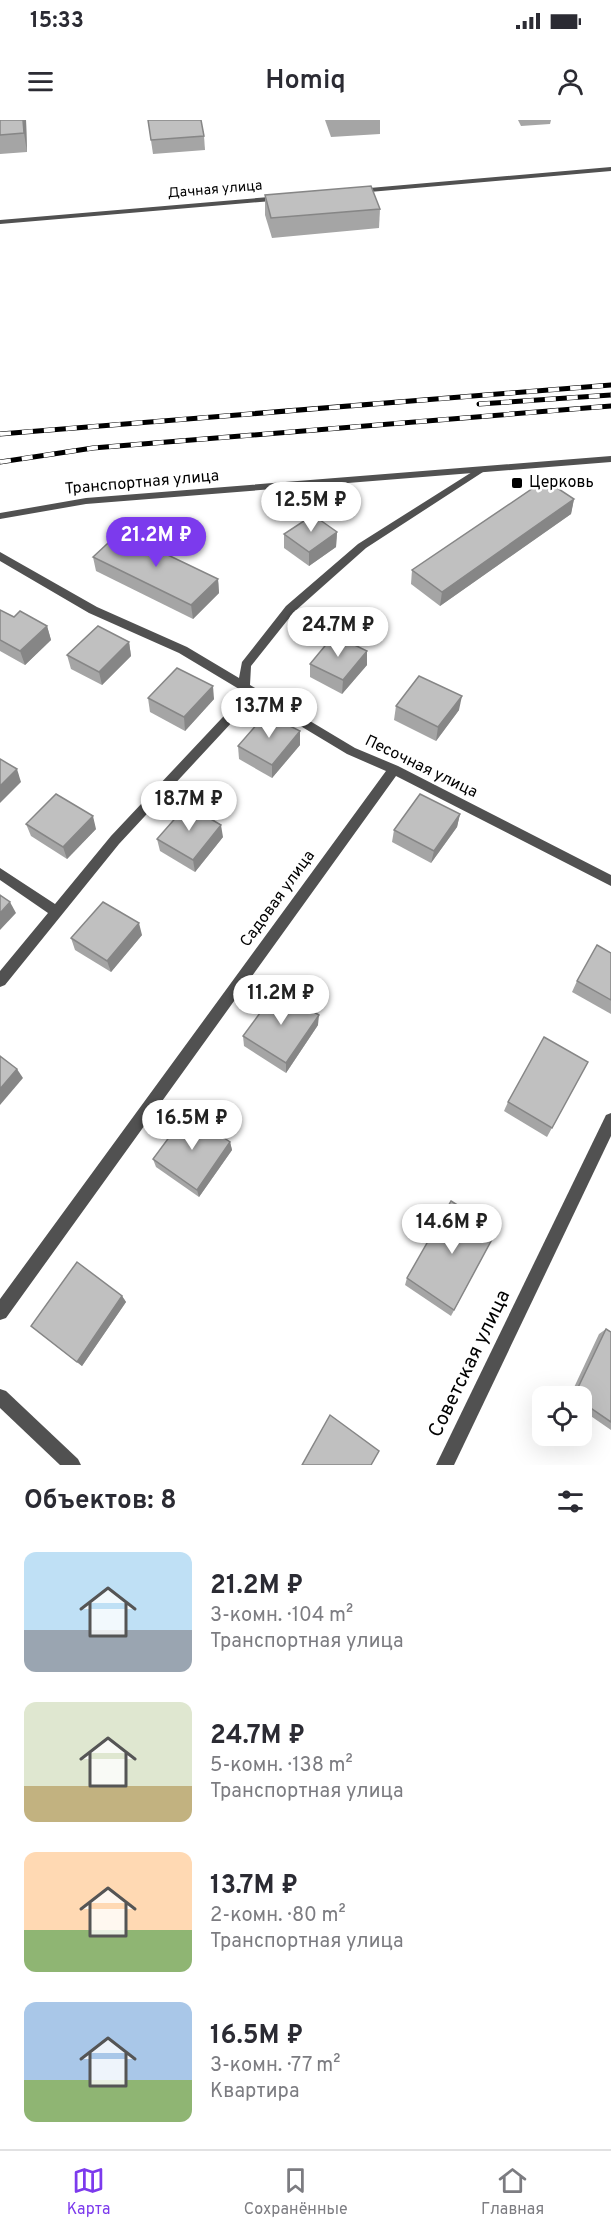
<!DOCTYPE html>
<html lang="ru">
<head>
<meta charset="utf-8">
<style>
  :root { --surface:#fff; --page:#f2f2f3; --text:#2b2b33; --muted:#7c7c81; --line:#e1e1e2; --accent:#7c3aed }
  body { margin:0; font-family:Overpass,sans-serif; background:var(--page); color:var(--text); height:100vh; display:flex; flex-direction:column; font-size:22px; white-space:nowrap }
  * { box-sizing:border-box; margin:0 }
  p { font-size:20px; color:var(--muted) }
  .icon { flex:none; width:33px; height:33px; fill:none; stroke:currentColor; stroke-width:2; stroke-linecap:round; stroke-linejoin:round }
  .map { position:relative; height:1345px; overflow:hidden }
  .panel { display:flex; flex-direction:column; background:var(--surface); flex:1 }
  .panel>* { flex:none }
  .controls { position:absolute; left:532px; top:1266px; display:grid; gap:12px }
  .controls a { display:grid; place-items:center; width:60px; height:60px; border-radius:12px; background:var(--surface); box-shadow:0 6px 24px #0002; font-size:30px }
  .price { position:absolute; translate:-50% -51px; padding:0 14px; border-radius:21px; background:#fff; color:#222; font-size:20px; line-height:39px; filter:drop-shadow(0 2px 3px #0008) }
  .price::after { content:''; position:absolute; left:50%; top:36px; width:18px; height:14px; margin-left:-9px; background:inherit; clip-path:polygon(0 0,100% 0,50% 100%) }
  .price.selected { background:var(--accent); color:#fff }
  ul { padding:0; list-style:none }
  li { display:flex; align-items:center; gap:18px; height:150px; padding:0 24px }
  li span { display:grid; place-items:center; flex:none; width:168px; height:120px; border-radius:12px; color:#555 }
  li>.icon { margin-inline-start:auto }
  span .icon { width:72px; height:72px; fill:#fffc; stroke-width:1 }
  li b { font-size:26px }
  h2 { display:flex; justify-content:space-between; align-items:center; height:72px; padding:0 24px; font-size:26px }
  .status { display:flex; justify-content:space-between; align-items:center; height:42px; padding:0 30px; background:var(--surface); direction:ltr }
  .status svg { height:16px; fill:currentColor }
  header { display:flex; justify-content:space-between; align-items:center; height:78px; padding:0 24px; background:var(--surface); font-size:27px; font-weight:600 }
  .tabs { display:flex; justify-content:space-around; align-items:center; height:84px; border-top:2px solid var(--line); background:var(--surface); font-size:16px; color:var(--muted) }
  .tabs a { display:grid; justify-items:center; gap:3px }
  .tabs .selected { color:var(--accent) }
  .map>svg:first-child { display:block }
</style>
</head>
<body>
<div class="status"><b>15:33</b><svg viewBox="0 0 49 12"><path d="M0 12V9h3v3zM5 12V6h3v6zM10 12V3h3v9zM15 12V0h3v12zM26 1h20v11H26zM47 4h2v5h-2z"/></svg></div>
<header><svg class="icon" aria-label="menu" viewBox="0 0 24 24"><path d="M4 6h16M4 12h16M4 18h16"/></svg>Homiq<svg class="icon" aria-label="person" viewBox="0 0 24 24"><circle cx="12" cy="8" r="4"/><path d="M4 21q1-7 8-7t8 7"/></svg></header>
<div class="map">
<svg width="611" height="1345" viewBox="0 0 611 1345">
  <rect width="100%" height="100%" fill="#fff"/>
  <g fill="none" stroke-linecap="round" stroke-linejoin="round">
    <g fill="#515151" fill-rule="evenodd">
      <path d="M480,347L485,350L483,352L366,428L294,492L251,546L250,565L355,628L398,646L611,755V766L396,656L6,1198L0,1200V1179L386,651L347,634L249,575L247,586L119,724L5,865L0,867V851L48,793L0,760V748L55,784L111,716L237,582L239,569L179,533L89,493L0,441V432L97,487L187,527L239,558L242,542L286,486L358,424Z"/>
      <path d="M611,993V1016L454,1345H436L606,995Z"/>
      <path d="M0,1269L6,1271L78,1339L81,1345H60L0,1288Z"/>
    </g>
    <g fill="#515151" fill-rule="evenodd">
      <path d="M611,47V51L358,73L354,71L358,69Z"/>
      <path d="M281,76L285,78L284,80L0,104V100Z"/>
    </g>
    <path fill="#515151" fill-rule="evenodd" d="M611,336V342L86,384L0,399V393L86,378Z"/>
    <g stroke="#000" stroke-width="5">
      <g id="rail">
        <path d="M479,284L611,275"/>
        <path d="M0,314L611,265"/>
        <path d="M0,342L93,328L611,286"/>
      </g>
    </g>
    <use href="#rail" stroke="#fff" stroke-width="4" stroke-dasharray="11" stroke-linecap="butt"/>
  </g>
  <g fill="#a5a5a5">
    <path d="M0,0H26L27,32L0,34Z"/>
    <path d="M148,0L204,16L205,30L153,34Z"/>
    <path d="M325,0H380V14L331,17Z"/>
    <path d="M518,0H551L550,4L521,6Z"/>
    <path d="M265,75L380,89L379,108L272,118L265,95Z"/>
    <path d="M574,379L571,394L440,486L411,464L412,450Z"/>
    <path d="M337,412L336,427L309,446L284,428V414Z"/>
    <path d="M93,437L218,459L219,473L193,499L96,451Z"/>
    <path d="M0,490L14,497L47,506L51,520L25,545L0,531Z"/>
    <path d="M129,522L131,536L102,565L71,549L67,535Z"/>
    <path d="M310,544L367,545L342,574L310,557Z"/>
    <path d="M148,578L214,579L185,611L150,592Z"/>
    <path d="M396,586L459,590L436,621L394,600Z"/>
    <path d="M300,625L272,658L239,639L238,626Z"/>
    <path d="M460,694L457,707L431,743L392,722L394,710Z"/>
    <path d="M26,704L96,709L67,739L31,716Z"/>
    <path d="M223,717L195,752L160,731L157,719Z"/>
    <path d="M142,815L111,852L75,830L71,818Z"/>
    <path d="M611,833V894L572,872L577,861Z"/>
    <path d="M318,905L286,953L244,926L243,916Z"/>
    <path d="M588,942L547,1017L504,991L508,982Z"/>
    <path d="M230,1022L232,1030L199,1077L156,1047L153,1039Z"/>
    <path d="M497,1110L451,1196L405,1165L407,1158Z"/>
    <path d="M122,1176L126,1182L82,1246L31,1206Z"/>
    <path d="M606,1209L611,1212V1310L582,1290V1276H570L599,1214Z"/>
  </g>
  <g fill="#868686">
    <path d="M23,0H26L27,32L24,13Z"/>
    <path d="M574,379L571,394L440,486L442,472Z"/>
    <path d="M337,412L336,427L309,446V432Z"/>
    <path d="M218,459L219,473L193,499L191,485Z"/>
    <path d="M47,506L51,520L25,545L20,531Z"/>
    <path d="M129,522L131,536L102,565L99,552Z"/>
    <path d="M367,531V545L342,574L343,560Z"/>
    <path d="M213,566L214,579L185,611L184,597Z"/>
    <path d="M462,576L459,590L436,621L438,607Z"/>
    <path d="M300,611V625L272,658V645Z"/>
    <path d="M17,649L21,662L0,683V666Z"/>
    <path d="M460,694L457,707L431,743L434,731Z"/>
    <path d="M93,696L96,709L67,739L63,727Z"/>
    <path d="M221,705L223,717L195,752L193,740Z"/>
    <path d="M10,782L16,793L0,810V793Z"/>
    <path d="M139,803L142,815L111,852L107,841Z"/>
    <path d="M319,895L318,905L286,953V943Z"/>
    <path d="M17,949L23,958L0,985V969Z"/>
    <path d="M230,1022L232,1030L199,1077L197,1070Z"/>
    <path d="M122,1176L126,1182L82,1246L77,1242Z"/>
  </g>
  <g fill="#c0c0c0" stroke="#868686" stroke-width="1.5">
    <path d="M0,0H23L24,13L0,15Z"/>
    <path d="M148,0H201L204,16L151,20Z"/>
    <path d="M371,66L380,89L271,98L265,75Z"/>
    <path d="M545,360L574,379L442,472L412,450Z"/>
    <path d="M313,395L337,412L309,432L284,414Z"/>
    <path d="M120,412L218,459L191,485L93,437Z"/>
    <path d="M0,490L14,497L20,491L47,506L20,531L0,520Z"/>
    <path d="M98,506L129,522L99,552L67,535Z"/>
    <path d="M334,515L367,531L343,560L310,544Z"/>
    <path d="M177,548L213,566L184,597L148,578Z"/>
    <path d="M419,556L462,576L438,607L396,586Z"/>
    <path d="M266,594L300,611L272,645L238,626Z"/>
    <path d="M0,639L17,649L0,666Z"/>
    <path d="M56,674L93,696L63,727L26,704Z"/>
    <path d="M420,674L460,694L434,731L394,710Z"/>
    <path d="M187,685L221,705L193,740L157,719Z"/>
    <path d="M0,775L10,782L0,793Z"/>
    <path d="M103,782L139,803L107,841L71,818Z"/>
    <path d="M597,825L611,833V880L577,861Z"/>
    <path d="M277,870L319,895L286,943L243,916Z"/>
    <path d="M544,917L588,942L552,1008L508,982Z"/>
    <path d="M0,936L17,949L0,969Z"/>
    <path d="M187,993L230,1022L197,1070L153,1039Z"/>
    <path d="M451,1081L497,1110L454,1190L407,1158Z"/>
    <path d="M77,1142L122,1176L77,1242L31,1206Z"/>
    <path d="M606,1209L611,1212V1302L582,1282V1276H574Z"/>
    <path d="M330,1295L379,1331L371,1345H302Z"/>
  </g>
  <rect fill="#000" stroke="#fff" stroke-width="2" x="511" y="357" width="12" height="12" rx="3"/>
  <g text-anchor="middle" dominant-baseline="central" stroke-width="5" stroke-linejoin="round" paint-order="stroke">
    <g font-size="14" fill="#000" stroke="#fff">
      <text transform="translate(215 70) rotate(-5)">Дачная улица</text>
    </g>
    <g font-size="16" fill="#000" stroke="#fff">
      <text transform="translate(142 363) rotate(-5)">Транспортная улица</text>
      <text transform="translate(421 647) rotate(26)">Песочная улица</text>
      <text transform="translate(278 779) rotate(-54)">Садовая улица</text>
    </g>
    <g font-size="16" fill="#000" stroke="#fff" text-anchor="start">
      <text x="529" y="363">Церковь</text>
    </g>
    <g font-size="20" fill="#000" stroke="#fff">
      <text transform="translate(470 1244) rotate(-64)">Советская улица</text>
    </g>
  </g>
</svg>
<div class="controls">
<a><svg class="icon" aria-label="locate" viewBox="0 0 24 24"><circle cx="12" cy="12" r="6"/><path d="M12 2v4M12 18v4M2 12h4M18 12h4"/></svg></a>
</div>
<b class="price" style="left:311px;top:413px">12.5M ₽</b>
<b class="price selected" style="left:156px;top:448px">21.2M ₽</b>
<b class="price" style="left:338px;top:538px">24.7M ₽</b>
<b class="price" style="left:269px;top:619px">13.7M ₽</b>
<b class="price" style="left:189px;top:712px">18.7M ₽</b>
<b class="price" style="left:281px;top:906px">11.2M ₽</b>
<b class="price" style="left:192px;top:1031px">16.5M ₽</b>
<b class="price" style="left:452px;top:1135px">14.6M ₽</b>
</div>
<section class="panel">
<h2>Объектов: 8<svg class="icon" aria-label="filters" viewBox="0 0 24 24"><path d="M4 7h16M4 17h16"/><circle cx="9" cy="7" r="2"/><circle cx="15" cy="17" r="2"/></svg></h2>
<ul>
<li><span style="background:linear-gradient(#bfe0f5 65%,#9aa5b1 0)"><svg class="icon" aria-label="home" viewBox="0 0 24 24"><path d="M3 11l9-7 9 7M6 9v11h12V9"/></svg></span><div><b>21.2M ₽</b><p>3-комн. · 104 m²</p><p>Транспортная улица</p></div></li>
<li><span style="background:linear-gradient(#dfe7d0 70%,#c2b280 0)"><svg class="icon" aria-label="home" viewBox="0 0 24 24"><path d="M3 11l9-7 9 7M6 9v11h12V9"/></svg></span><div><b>24.7M ₽</b><p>5-комн. · 138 m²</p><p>Транспортная улица</p></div></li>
<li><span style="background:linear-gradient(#ffd9b3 65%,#8fb573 0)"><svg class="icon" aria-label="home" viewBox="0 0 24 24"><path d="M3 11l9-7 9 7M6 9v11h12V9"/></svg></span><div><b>13.7M ₽</b><p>2-комн. · 80 m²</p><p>Транспортная улица</p></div></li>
<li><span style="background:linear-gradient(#a9c7e8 65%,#8fb573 0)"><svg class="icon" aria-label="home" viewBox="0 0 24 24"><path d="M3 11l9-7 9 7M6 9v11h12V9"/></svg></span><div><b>16.5M ₽</b><p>3-комн. · 77 m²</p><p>Квартира</p></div></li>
</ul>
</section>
<nav class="tabs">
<a class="selected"><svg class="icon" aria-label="map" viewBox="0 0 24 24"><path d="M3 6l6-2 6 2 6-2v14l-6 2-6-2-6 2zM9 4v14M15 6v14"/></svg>Карта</a>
<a><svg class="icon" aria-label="saved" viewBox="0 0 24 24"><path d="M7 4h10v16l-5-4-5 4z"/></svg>Сохранённые</a>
<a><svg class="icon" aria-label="home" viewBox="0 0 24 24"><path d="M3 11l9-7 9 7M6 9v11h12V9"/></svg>Главная</a>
</nav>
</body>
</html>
